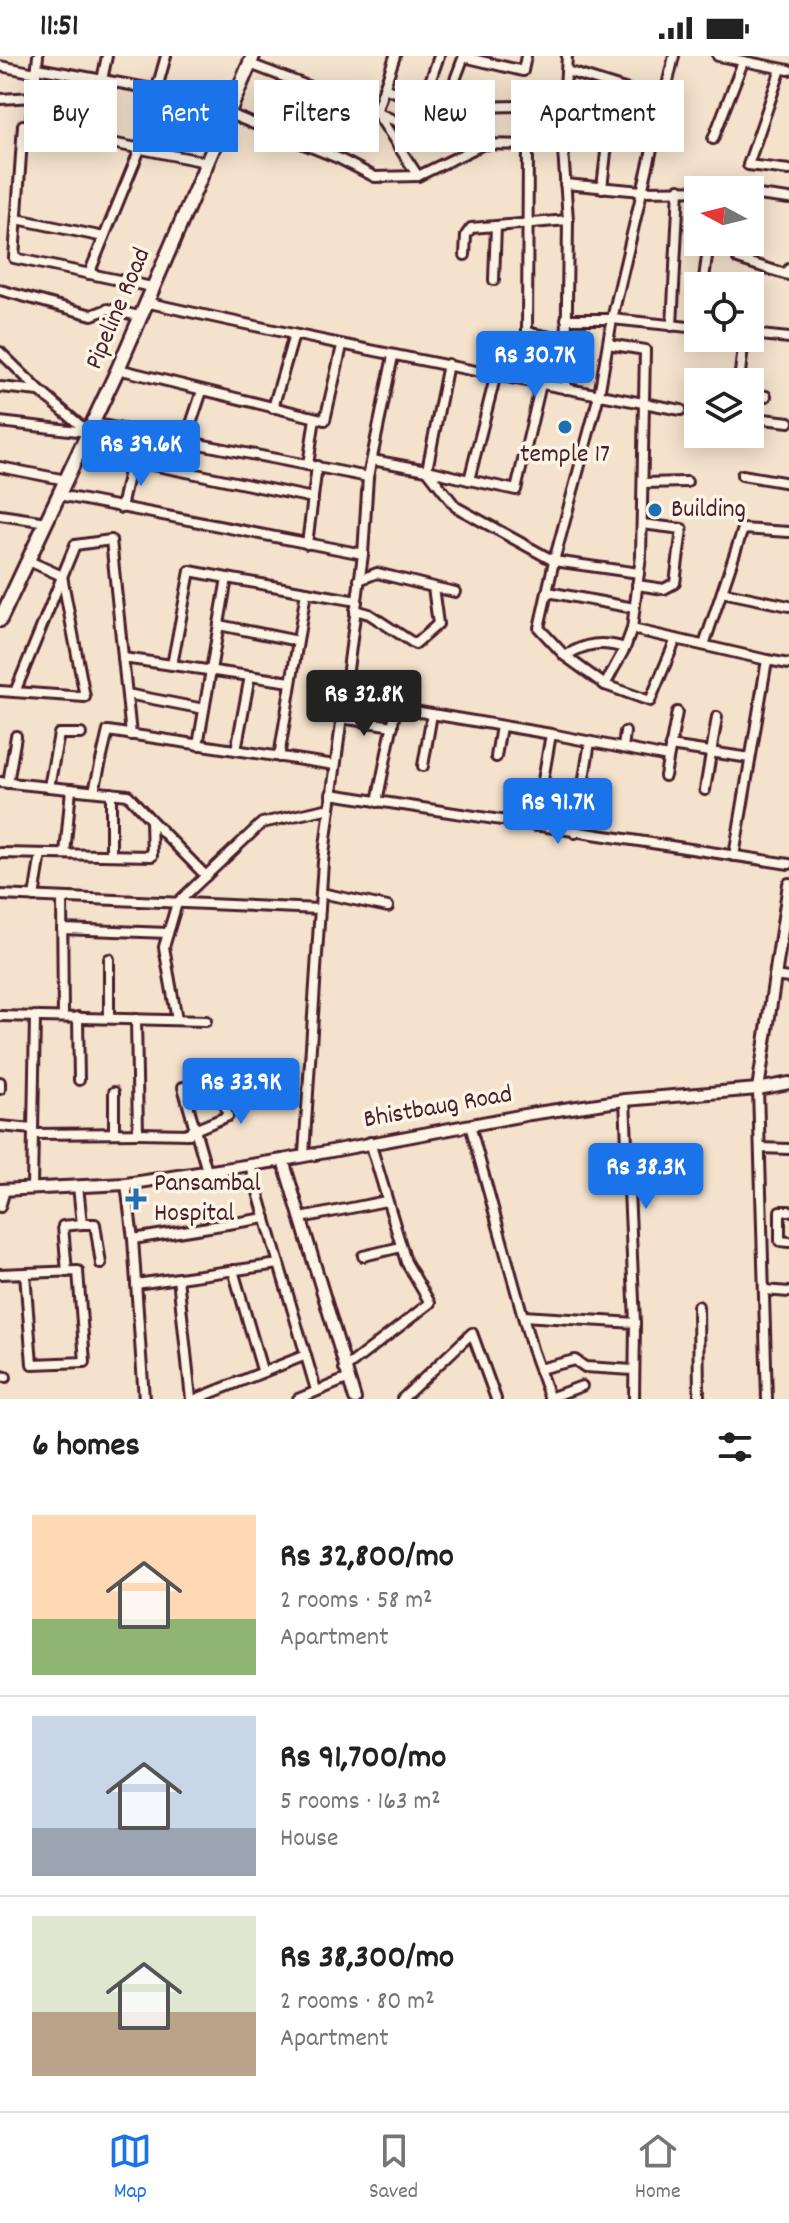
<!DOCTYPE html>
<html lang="en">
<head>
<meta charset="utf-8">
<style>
  :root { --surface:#fff; --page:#f6f6f6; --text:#222; --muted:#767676; --line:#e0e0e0; --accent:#1a73e8 }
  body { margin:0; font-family:Dekko,sans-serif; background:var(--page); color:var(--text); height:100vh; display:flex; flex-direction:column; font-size:30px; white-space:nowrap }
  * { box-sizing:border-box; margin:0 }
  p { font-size:26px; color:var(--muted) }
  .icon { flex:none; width:44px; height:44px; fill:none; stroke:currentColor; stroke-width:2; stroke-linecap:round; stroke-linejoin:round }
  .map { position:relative; height:1343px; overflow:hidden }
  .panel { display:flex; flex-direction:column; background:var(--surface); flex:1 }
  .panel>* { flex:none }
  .guide { position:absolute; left:24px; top:24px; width:742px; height:72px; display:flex; gap:16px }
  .needle { width:52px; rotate:277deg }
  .fabs { position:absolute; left:684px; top:120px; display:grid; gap:16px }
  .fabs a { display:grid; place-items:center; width:80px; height:80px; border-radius:0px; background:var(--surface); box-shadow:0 4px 20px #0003; font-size:40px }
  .price { position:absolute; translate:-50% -68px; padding:0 18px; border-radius:8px; background:var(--accent); color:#fff; font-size:26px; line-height:52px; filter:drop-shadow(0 2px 4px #0008) }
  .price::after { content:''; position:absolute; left:50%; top:48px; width:24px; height:18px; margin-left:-12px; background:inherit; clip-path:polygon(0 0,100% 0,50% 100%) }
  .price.current { background:#222; color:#fff }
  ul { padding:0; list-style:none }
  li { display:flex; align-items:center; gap:24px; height:200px; padding:0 32px }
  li+li { border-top:2px solid var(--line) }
  li span { display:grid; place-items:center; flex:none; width:224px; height:160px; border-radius:0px; color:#555 }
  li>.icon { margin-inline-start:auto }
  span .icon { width:96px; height:96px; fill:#fffc; stroke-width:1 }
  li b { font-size:34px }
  h2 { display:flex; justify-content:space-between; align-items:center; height:96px; padding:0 32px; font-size:34px }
  .chip { padding:0 28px; border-radius:0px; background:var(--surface); box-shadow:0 4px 20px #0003; font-size:28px; line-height:72px }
  .chip.current { background:var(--accent); color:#fff }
  .status { display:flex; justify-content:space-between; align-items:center; height:56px; padding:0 40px; background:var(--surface); direction:ltr }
  .status svg { height:22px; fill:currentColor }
  .tab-bar { display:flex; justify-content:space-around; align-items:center; height:112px; border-top:2px solid var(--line); background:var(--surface); font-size:22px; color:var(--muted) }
  .tab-bar a { display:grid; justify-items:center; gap:4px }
  .tab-bar .current { color:var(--accent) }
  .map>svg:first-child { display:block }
</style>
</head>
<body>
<div class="status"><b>11:51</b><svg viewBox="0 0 49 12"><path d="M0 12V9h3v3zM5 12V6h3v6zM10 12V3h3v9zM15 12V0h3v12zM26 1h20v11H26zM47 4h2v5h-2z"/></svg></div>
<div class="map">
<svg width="789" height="1343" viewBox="0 0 789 1343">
  <rect width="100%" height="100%" fill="#f4e2cc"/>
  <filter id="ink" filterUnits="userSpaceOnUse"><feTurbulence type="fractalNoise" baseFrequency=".0125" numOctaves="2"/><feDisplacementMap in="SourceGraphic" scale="16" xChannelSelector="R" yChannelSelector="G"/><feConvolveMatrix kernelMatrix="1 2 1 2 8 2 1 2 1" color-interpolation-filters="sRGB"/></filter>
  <g filter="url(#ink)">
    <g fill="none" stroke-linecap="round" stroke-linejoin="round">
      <g stroke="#4a1f2b" stroke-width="14">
        <g id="minor">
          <path d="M395,0L376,56L418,120"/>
          <path d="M718,0L789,14"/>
          <path d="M464,1L523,15L526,0"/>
          <path d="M250,8L376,56L433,82L464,0"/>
          <path d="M0,10L36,17"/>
          <path d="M37,12L158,34"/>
          <path d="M781,13L748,109L789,114"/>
          <path d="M567,15L663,45"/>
          <path d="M102,24L107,0"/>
          <path d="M384,32L444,55L466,56L472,51L563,49"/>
          <path d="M425,40L439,0"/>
          <path d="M0,43L34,41"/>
          <path d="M227,57L338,102L375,121L418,120L484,88L528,89L562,80"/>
          <path d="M30,71L38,0"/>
          <path d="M433,82L484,88"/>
          <path d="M713,83L743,6"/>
          <path d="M528,89L527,276L566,284"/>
          <path d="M565,128L642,135L719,134"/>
          <path d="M602,132L609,70"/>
          <path d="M750,138L789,143"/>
          <path d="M17,163L104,181"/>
          <path d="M739,186L738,203L788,219L789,213"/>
          <path d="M465,199L466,179L471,172L496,170"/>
          <path d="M89,218L140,93L166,0"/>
          <path d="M494,224L496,170L568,164"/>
          <path d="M703,230L709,186"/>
          <path d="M152,231L14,202L23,69L206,106"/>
          <path d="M0,234L92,259L108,253L139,260"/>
          <path d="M145,246C323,286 502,321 681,354"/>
          <path d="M566,263H612L674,0"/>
          <path d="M672,270L679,133"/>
          <path d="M750,278L789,282"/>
          <path d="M608,288L645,294L641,500L632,573L625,592"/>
          <path d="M0,296L40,335L88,376"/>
          <path d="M118,313L325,364L342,290"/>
          <path d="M496,318L469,424L427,414L456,451L554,505L639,517"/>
          <path d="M739,326L744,282"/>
          <path d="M0,331L39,335"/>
          <path d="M566,333L568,164L562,80L567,0"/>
          <path d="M750,338L766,340"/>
          <path d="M273,352L294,279"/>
          <path d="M755,362L789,366"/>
          <path d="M0,366L87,376"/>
          <path d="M92,367L368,421"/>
          <path d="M191,368L202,335"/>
          <path d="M79,394L313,442"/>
          <path d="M372,404L427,414L448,308"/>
          <path d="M308,409L315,362"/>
          <path d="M0,411L66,424"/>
          <path d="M742,419L789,427"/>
          <path d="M469,424L516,434L541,328"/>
          <path d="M643,427L687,426"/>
          <path d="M59,439L363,498"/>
          <path d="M121,452L131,406"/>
          <path d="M0,459L47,466"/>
          <path d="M307,488L317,410"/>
          <path d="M637,529L664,533L675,527L682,473L642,468"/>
          <path d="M433,531L455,536"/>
          <path d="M548,536L634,552"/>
          <path d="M722,536L789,550"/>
          <path d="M355,554L369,558L415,588L438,568L433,531L377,517L359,524"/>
          <path d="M219,569L298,585"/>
          <path d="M632,573L767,604"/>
          <path d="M704,589L743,473L789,476"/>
          <path d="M565,600L605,629L650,645L676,583"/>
          <path d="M123,602L291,626"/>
          <path d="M172,609L190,515L227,522"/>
          <path d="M605,629L625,592C601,585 586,587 565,600L539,572L554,505L599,339L612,263L698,272"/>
          <path d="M0,635L85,641L62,520L29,505"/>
          <path d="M15,636L75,489L111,484L131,679"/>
          <path d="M127,638L204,653"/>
          <path d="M341,662L393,670"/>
          <path d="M198,689L227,522L306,536"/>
          <path d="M670,690L750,702"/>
          <path d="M623,692L625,676"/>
          <path d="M236,694L250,620"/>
          <path d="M279,701L306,536L357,545"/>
          <path d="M496,701L501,670"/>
          <path d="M423,710L432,658"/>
          <path d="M665,720L677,656"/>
          <path d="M0,726L128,739L151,764L152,800L0,797"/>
          <path d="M8,727L16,680"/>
          <path d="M49,731L59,678H81"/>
          <path d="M705,734L717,661"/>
          <path d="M94,735L108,675L335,709"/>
          <path d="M111,737V799"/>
          <path d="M331,738L789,808"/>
          <path d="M377,746L396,652L551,678"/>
          <path d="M152,765L206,820"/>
          <path d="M535,770L551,678L668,701"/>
          <path d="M575,777L590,686"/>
          <path d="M65,798L71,733"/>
          <path d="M734,800L767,604L789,608"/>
          <path d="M321,837L388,851"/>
          <path d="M0,839L320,853"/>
          <path d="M34,841L41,798"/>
          <path d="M62,842L63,961"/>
          <path d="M62,873L168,877"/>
          <path d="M109,903V962"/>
          <path d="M774,920L789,922"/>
          <path d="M0,960L206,965"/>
          <path d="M78,961L79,1024"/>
          <path d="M177,964L164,891L177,847L262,767L330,752"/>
          <path d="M183,1031L207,1115"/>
          <path d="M0,1033V1026"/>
          <path d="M758,1033L767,1343"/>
          <path d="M114,1036V1077"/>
          <path d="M625,1044L635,1267"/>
          <path d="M470,1069L532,1293L550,1343"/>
          <path d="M0,1070L33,1073"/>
          <path d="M138,1077L189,1078"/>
          <path d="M33,1078L138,1077L136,963"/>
          <path d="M185,1078L228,1060L219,1033"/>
          <path d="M760,1092L789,1093"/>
          <path d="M304,1098L323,806L363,498L368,421L393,300"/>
          <path d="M250,1109L316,1334"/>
          <path d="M126,1128L133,1183L144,1343"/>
          <path d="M32,1133L35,960"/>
          <path d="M0,1151L5,1134"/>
          <path d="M789,1155H780V1185L789,1186"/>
          <path d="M301,1162L386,1145"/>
          <path d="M82,1168H95L101,1208"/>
          <path d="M133,1183L266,1162"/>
          <path d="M363,1200L401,1191"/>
          <path d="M233,1214L262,1314"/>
          <path d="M67,1216L63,1170L82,1168L78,1130"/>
          <path d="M0,1218L78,1215L85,1306L32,1308L25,1217"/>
          <path d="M178,1222L191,1343"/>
          <path d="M136,1228L279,1208"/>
          <path d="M764,1234L789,1236"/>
          <path d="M698,1250L699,1343"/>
          <path d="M523,1260L635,1267L634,1343"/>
          <path d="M344,1313L430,1247L406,1206L370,1086"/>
          <path d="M539,1313L575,1304L585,1311L633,1314"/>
          <path d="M0,1320L6,1321"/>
          <path d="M549,1342L582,1330"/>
          <path d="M196,1343L306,1299"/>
          <path d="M298,1343L349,1322"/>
          <path d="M402,1343L472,1277L496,1343"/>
        </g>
      </g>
      <g stroke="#4a1f2b" stroke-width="16">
        <g id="tertiary">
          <path d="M758,1033L789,828"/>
          <path d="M283,1104L355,1343"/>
          <path d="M0,1134L126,1128L283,1104L530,1058L625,1044L758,1033L789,1027"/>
        </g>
      </g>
      <g stroke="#4a1f2b" stroke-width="18">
        <path id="secondary" d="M0,564L118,313L253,0"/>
      </g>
      <use href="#minor" stroke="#fcf5e5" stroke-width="8"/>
      <use href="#tertiary" stroke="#fcf5e5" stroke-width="10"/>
      <use href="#secondary" stroke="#fcf5e5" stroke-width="12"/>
    </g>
  </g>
  <g fill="#1f6fb2" stroke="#fcf5e5" stroke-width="3">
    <circle cx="565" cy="371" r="8"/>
    <circle cx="655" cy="454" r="8"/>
    <path d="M132 1131h8v8h8v8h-8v8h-8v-8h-8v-8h8z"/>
  </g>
  <g text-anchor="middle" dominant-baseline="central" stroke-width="7" stroke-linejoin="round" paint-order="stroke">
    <g font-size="26" fill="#4a1f2b" stroke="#fcf5e5">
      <text transform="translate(119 253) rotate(-67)">Pipeline Road</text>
      <text transform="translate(438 1052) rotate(-10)">Bhistbaug Road</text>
    </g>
    <g font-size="26" fill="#4a1f2b" stroke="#fcf5e5" text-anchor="start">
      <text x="565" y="399" text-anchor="middle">temple 17</text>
      <text x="671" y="454">Building</text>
      <text x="154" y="1128">Pansambal<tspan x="154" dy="30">Hospital</tspan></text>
    </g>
  </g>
</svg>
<div class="fabs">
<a><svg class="needle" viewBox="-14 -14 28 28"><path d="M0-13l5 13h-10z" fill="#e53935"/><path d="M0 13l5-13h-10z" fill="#767676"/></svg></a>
<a><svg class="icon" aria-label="locate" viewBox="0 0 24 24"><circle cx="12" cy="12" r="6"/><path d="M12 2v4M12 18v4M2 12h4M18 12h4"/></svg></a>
<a><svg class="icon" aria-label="layers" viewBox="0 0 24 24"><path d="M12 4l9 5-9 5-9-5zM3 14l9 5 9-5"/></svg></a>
</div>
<b class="price" style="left:535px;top:343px">Rs 30.7K</b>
<b class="price" style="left:141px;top:432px">Rs 39.6K</b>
<b class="price current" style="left:364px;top:682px">Rs 32.8K</b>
<b class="price" style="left:558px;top:790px">Rs 91.7K</b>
<b class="price" style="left:241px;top:1070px">Rs 33.9K</b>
<b class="price" style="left:646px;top:1155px">Rs 38.3K</b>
<div class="guide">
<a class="chip">Buy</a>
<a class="chip current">Rent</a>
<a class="chip">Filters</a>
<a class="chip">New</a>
<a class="chip">Apartment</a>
</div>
</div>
<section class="panel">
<h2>6 homes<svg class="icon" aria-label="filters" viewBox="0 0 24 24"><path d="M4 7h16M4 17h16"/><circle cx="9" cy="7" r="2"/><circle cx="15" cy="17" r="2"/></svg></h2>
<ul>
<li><span style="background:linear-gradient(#ffd9b3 65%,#8fb573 0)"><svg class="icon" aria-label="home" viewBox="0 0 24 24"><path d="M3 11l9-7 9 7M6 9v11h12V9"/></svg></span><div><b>Rs 32,800/mo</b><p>2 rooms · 58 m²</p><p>Apartment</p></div></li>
<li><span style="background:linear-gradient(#c9d6e8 70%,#9aa5b1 0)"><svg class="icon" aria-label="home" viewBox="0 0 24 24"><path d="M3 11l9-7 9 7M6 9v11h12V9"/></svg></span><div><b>Rs 91,700/mo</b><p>5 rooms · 163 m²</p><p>House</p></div></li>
<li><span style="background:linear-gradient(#dfe7d0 60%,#b9a48a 0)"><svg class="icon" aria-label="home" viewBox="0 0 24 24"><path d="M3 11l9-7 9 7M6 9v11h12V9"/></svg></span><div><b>Rs 38,300/mo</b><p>2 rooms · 80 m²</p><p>Apartment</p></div></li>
</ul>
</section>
<nav class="tab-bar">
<a class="current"><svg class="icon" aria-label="map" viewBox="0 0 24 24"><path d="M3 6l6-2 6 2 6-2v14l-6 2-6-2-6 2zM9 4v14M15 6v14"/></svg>Map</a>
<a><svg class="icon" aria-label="saved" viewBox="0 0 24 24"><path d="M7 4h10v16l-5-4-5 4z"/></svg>Saved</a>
<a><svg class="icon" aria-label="home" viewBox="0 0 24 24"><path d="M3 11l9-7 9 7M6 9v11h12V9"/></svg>Home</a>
</nav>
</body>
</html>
